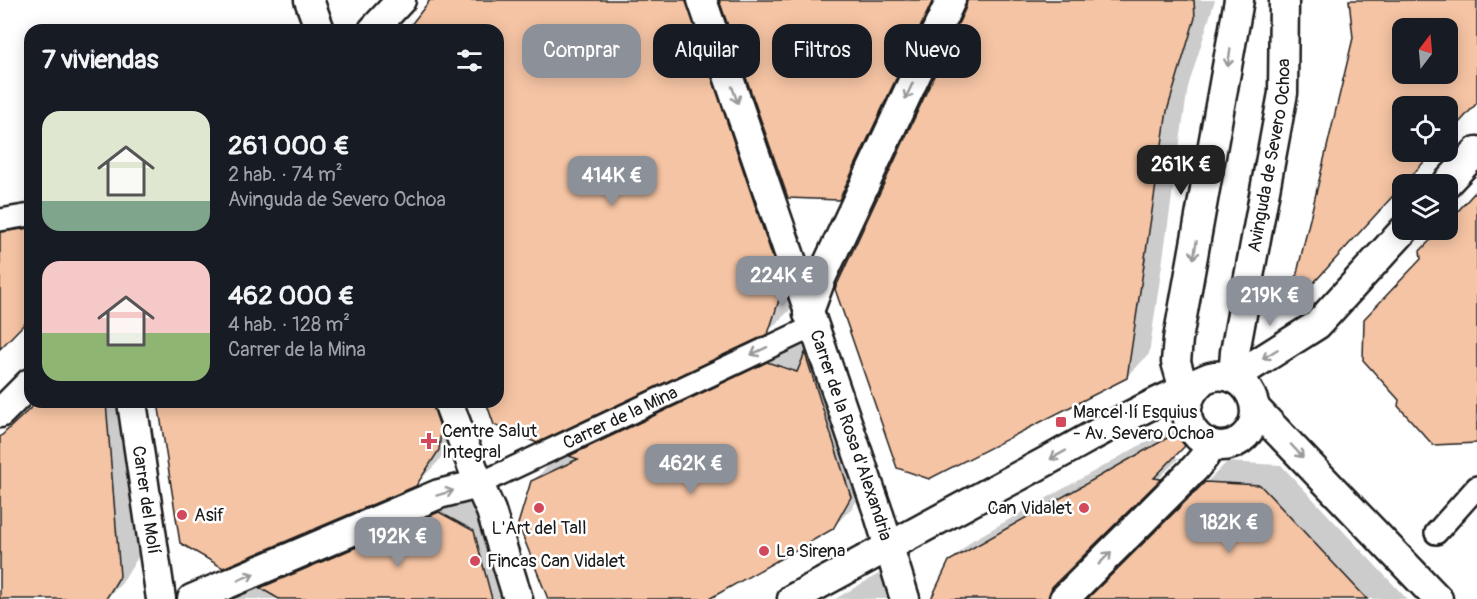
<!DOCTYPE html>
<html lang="es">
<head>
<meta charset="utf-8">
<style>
  :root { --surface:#171b24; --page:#242831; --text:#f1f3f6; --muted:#9ea1a6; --accent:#8c9099 }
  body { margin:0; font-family:Pangolin,sans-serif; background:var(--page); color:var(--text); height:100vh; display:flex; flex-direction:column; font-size:22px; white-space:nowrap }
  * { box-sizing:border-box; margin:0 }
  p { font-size:20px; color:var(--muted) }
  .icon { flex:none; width:33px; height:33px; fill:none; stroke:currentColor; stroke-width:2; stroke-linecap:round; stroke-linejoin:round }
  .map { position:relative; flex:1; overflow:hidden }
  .drawer { position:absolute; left:24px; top:24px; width:480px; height:384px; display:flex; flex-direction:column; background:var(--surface); border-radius:18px; box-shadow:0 3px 15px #0003 }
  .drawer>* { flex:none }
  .banner { position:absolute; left:522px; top:24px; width:570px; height:54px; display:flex; gap:12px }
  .needle { width:39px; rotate:16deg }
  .fabs { position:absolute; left:1392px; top:18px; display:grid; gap:12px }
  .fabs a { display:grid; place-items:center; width:66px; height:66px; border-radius:12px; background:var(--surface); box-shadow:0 3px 15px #0003; font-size:30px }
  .price { position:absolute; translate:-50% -51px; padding:0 14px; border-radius:12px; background:var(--accent); color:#fff; font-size:20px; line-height:39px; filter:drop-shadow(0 2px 3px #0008) }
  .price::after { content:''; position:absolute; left:50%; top:36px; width:18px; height:14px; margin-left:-9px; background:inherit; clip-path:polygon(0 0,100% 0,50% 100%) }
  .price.on { background:#222; color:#fff }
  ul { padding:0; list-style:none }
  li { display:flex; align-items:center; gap:18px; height:150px; padding:0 18px }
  li span { display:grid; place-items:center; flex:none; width:168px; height:120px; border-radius:18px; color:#555 }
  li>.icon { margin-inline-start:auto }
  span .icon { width:72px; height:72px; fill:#fffc; stroke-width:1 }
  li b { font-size:26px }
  h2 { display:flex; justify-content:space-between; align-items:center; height:72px; padding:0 18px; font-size:26px }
  .chip { padding:0 21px; border-radius:18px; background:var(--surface); box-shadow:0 3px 15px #0003; font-size:21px; line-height:54px }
  .chip.on { background:var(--accent); color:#fff }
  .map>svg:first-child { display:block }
</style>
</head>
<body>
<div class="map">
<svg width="1477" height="599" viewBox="0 0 1477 599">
  <rect width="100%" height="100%" fill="#fff"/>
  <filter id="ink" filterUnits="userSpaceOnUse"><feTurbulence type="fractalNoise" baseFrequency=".0167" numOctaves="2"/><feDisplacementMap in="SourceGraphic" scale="12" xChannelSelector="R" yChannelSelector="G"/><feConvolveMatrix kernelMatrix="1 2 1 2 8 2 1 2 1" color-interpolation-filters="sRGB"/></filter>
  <g filter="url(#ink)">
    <g fill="#0003" fill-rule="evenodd">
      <path d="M432,0H714L804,265L790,310L767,332L537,441L487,402H498V30H409Z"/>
      <path d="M721,0H943L861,176L839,199Z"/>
      <path d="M969,0H1215L1188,87L1149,354L1127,377L967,7Z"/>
      <path d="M1350,0H1477V103L1448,135V106H1402V152H1433L1309,288L1354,38ZM1402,28H1448V74H1402Z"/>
      <path d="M30,211V317L0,348V216Z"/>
      <path d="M789,342L811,349L871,475L853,507L832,528L706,599H550L532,482L554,460Z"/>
      <path d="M38,402H128L140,554L122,583L106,599H0V438Z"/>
      <path d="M159,402H461L460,426L438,462L415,485Z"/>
      <path d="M1197,413L1205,424L1172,458H1179L1073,565L1069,572L1068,581L1080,594L1090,595L1098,590L1227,462L1281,465L1407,599H937L950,562L971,541Z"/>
      <path d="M464,488L498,507L522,599H233L241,591Z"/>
      <path d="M889,568L901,599H835Z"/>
    </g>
    <g fill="#f5c4a4" stroke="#1c1c1c" stroke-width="1.5" fill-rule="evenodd">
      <path d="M430,0H686L783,288L768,334L537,443L494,425L486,402H498V30H407Z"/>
      <path d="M719,0H933L839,200L788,198Z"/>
      <path d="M967,0H1194L1195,18L1167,111L1127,378L929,479L897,468L835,289L966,7Z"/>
      <path d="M1349,0H1477V103L1448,135V106H1402V152H1433L1288,311L1353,38ZM1402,28H1448V74H1402Z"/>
      <path d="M1477,190V443L1433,445L1398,406L1399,400L1363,360L1364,319L1421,259L1420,251L1440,230H1448V222Z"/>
      <path d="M30,228V318L0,349V232Z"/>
      <path d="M805,353L851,497L833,529L709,599H548L518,524L531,481L578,459L569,456L767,362L797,372Z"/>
      <path d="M37,402H106L120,576L106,599H0V437Z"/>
      <path d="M158,402H432L441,430L439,450L416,486L223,568L180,543Z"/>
      <path d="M1176,433L1185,446L1154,478L1161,479L1052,587L1048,599H931L949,561Z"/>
      <path d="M1205,482L1260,485L1367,599H1087Z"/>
      <path d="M439,512L474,531L492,599H279L260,588Z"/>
    </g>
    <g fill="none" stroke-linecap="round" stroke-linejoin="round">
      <g stroke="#1c1c1c" stroke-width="26">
        <g id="pedestrian">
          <path d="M0,220L30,215"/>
          <path id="s1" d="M479,484L812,327"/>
          <path d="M1436,533L1477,487"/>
        </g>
      </g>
      <g stroke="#1c1c1c" stroke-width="33">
        <g id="minor">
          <path d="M309,0L320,30"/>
          <path id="s2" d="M702,0L879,515L905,599"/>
          <path d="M373,30L401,0"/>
          <path d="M1446,184L1477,151"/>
          <path d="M808,314L822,276L951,0"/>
          <path id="s3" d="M1233,378L1235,352L1283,93L1284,0"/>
          <path d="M1233,378L1317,325L1404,230"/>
          <path d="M1187,400L1176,362L1178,339L1239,0"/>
          <path id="s4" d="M132,402L161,599"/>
          <path d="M448,402L479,484L491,511L518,599"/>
          <path d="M1256,409L1438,599"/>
          <path d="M0,413L30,383"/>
          <path d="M192,599L439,494L479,484"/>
          <path d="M792,599C880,551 968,504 1056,456C1096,434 1135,411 1177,393C1188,388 1199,381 1210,377C1248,366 1272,417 1240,440C1206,463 1164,415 1202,381"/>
          <path d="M1064,599L1195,468L1205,456L1208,443"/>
        </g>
      </g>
      <use href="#pedestrian" stroke="#fff" stroke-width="21"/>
      <use href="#minor" stroke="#fff" stroke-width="28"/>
    </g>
    <defs><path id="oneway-shaft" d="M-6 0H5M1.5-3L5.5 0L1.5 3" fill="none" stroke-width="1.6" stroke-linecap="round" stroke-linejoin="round" transform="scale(1.5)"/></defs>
    <g stroke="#999">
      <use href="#oneway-shaft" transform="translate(1229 58) rotate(99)"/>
      <use href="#oneway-shaft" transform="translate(909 91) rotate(115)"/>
      <use href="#oneway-shaft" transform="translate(735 95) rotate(71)"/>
      <use href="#oneway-shaft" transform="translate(1195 250) rotate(100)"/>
      <use href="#oneway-shaft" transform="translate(759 351) rotate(155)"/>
      <use href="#oneway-shaft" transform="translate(1270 354) rotate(148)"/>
      <use href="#oneway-shaft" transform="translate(1297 451) rotate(47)"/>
      <use href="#oneway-shaft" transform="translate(1058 455) rotate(151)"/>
      <use href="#oneway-shaft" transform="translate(445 493) rotate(-17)"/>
      <use href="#oneway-shaft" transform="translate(1105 558) rotate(-45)"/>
      <use href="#oneway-shaft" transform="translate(246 577) rotate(-23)"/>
    </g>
  </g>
  <g fill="#d1495b" stroke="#fff" stroke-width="2">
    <rect x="1055" y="416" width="12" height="12" rx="3"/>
    <path d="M426 432h6v6h6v6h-6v6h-6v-6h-6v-6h6z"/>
    <circle cx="539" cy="508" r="6"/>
    <circle cx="1084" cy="508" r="6"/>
    <circle cx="182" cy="515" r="6"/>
    <circle cx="764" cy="551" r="6"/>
    <circle cx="475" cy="561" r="6"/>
  </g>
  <g text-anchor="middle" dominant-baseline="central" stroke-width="5" stroke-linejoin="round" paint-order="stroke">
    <g font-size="18" fill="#1c1c1c" stroke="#fff">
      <text stroke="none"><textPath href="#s3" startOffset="226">Avinguda de Severo Ochoa</textPath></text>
      <text stroke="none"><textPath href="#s1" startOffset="156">Carrer de la Mina</textPath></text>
      <text stroke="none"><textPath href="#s2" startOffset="460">Carrer de la Rosa d'Alexandria</textPath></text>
      <text stroke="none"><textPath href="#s4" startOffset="99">Carrer del Molí</textPath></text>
    </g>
    <g font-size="18" fill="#1c1c1c" stroke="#fff" text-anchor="start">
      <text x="1073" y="412">Marcel·lí Esquius<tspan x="1073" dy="21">- Av. Severo Ochoa</tspan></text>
      <text x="442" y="431">Centre Salut<tspan x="442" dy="21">Integral</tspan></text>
      <text x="1072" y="508" text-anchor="end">Can Vidalet</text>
      <text x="194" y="515">Asif</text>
      <text x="539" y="528" text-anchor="middle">L'Art del Tall</text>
      <text x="776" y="551">La Sirena</text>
      <text x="487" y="561">Fincas Can Vidalet</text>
    </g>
  </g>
</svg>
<div class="fabs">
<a><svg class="needle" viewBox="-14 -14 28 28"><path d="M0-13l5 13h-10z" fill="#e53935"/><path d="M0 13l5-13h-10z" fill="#9ea1a6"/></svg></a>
<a><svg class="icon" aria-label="locate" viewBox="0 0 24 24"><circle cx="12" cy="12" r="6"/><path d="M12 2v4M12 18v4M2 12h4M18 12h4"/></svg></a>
<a><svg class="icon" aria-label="layers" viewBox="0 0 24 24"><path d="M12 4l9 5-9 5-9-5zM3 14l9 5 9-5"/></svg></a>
</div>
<b class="price on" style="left:1181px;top:196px">261K €</b>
<b class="price" style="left:612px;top:207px">414K €</b>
<b class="price" style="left:782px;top:307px">224K €</b>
<b class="price" style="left:1270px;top:327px">219K €</b>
<b class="price" style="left:691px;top:495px">462K €</b>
<b class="price" style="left:1229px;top:554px">182K €</b>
<b class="price" style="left:398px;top:568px">192K €</b>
<div class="banner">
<a class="chip on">Comprar</a>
<a class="chip">Alquilar</a>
<a class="chip">Filtros</a>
<a class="chip">Nuevo</a>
</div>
<section class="drawer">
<h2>7 viviendas<svg class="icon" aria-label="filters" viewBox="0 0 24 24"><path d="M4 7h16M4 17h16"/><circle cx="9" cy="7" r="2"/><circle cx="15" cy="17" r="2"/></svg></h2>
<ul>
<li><span style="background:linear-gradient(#dfe7d0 75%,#7fa58c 0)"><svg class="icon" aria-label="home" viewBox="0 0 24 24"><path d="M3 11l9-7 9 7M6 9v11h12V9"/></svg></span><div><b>261 000 €</b><p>2 hab. · 74 m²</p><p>Avinguda de Severo Ochoa</p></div></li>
<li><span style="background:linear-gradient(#f6c9c9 60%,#8fb573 0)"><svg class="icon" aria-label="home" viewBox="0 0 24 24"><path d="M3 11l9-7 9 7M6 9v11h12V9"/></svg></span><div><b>462 000 €</b><p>4 hab. · 128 m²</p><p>Carrer de la Mina</p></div></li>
</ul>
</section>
</div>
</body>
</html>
